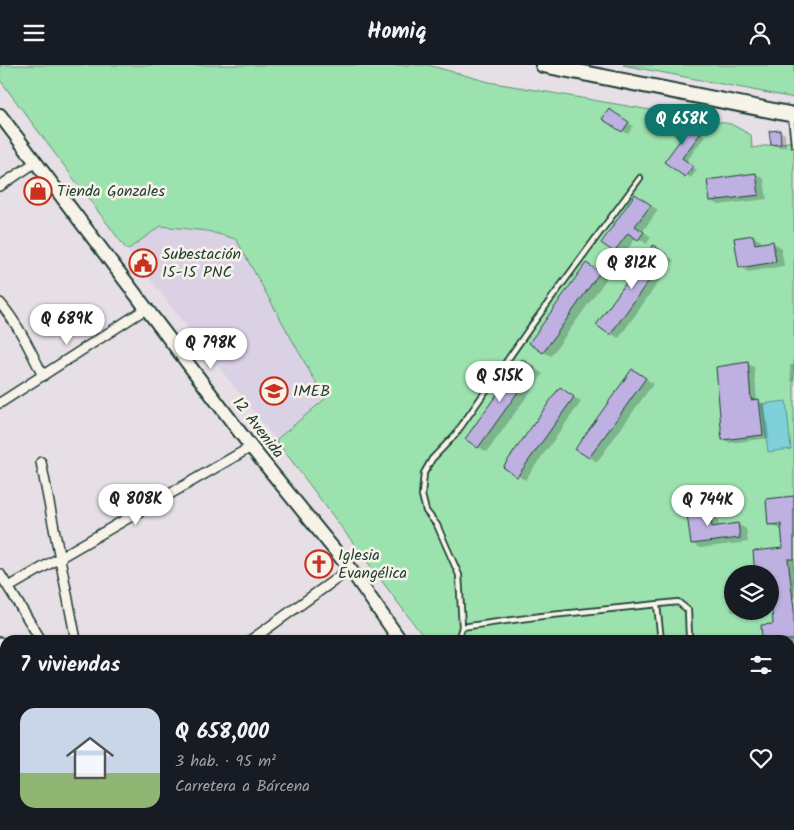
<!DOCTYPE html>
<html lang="es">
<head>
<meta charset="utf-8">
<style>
  :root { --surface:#171b24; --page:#242831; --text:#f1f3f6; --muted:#9ea1a6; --accent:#0f766e }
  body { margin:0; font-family:Kalam,sans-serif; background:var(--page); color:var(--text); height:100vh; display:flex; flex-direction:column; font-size:19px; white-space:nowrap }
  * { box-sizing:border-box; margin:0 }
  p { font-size:16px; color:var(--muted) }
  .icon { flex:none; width:28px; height:28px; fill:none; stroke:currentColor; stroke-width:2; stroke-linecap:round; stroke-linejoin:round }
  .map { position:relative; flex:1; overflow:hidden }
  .panel { position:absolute; left:0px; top:570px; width:795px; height:195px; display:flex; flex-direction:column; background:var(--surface); border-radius:15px 15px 0 0; box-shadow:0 1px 4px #0004 }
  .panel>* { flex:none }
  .buttons { position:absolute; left:724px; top:500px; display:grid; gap:10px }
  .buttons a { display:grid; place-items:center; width:55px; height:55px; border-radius:50%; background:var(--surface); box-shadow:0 1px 4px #0004; font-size:25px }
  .price { position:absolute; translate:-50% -42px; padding:0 11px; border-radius:18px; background:#fff; color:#222; font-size:16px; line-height:32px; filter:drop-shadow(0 1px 2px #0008) }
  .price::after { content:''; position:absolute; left:50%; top:30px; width:15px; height:11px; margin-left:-8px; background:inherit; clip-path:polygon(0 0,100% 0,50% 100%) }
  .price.active { background:var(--accent); color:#fff }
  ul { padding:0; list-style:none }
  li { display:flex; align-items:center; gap:15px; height:125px; padding:0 20px }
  li span { display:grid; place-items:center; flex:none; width:140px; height:100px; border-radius:15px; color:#555 }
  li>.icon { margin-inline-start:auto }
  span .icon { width:60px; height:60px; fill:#fffc; stroke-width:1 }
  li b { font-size:21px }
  h2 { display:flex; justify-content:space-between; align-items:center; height:60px; padding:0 20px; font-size:21px }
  header { display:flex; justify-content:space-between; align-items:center; height:65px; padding:0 20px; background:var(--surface); font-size:22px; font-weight:700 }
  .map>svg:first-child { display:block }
</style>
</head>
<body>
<header><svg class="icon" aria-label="menu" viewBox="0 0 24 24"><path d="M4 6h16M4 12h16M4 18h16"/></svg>Homiq<svg class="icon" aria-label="person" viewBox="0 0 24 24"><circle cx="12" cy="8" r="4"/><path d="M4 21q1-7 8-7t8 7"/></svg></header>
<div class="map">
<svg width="794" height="765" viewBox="0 0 794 765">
  <rect width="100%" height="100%" fill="#e6dfe6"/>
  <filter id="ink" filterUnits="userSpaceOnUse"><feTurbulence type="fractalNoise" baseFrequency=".02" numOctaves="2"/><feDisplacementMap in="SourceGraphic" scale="10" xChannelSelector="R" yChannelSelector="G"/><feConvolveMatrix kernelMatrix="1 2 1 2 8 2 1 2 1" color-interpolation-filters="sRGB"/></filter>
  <g filter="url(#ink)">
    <path fill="#dad1e5" d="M161,161L207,166L236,174L312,308L325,335L276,375L127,185Z"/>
    <g fill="#9ce2ae" stroke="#5e9071" fill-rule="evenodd">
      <path d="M0,0H428L489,17L731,59L751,70L752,83L794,76V765H528L525,760H790V575H426L276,375L325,334L236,174L207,166L161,161L127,185L0,15ZM732,509H770V546H732Z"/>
      <path d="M623,0H794V33Z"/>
    </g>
    <path fill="#7fd0d8" stroke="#599596" d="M786,336L791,384L768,387L762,339Z"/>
    <g fill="#0003">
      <path d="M614,48L633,61L628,69L604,54Z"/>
      <path d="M685,57L705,71L686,97L697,105L691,113L666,96L683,73Z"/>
      <path d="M780,66L785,69L786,82H777L772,79Z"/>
      <path d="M756,109L764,114L767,134L719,140L711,136Z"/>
      <path d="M636,130L658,145L643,166L651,172L647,179L636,172L623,191L615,186Z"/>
      <path d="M753,171L761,176L762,179L773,178L781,182L784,201L748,207L740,202Z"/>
      <path d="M654,182L674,195L619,273L611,269Z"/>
      <path d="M594,204L607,213L551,291L543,287Z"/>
      <path d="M747,298L754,302L757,336L765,339L769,373L730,378L724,374Z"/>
      <path d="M530,300L543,309L487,387L466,374Z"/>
      <path d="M790,300H794V317L791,316Z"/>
      <path d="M641,310L653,319L597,397L590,392Z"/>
      <path d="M568,328L581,337L525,415L518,411Z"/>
      <path d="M794,433V612H790V575H763L774,560L770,509L784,484L782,465L769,459Z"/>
      <path d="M709,440L717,445L719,462L738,459L746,464L748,477L700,483L692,478Z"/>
      <path d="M790,675H794V765L790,760Z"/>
      <path d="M579,760H612L613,765H579Z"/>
      <path d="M670,760H752L753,765H671Z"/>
    </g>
    <g fill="#beb1e2" stroke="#1f3d34">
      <path d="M609,44L629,57L622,67L602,54Z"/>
      <path d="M680,52L701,68L682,93L693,101L685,112L664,97L681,74L670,65Z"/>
      <path d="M780,65L781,79L771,80L769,66Z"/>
      <path d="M756,108L759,130L710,136L707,115Z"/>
      <path d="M635,129L651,140L635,161L644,167L638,175L628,168L614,187L601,178Z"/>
      <path d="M753,170L755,179L773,176L776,197L739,203L734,173Z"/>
      <path d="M653,180L667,190L610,270L596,260Z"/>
      <path d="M586,198L600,207L543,288L529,278Z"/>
      <path d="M522,294L535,303L478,383L465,374Z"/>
      <path d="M748,297L751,335L759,334L763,370L722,375L716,302Z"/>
      <path d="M632,304L646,313L589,393L575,384Z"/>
      <path d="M560,322L574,332L517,412L503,402Z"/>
      <path d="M794,431V494H788L794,544V575H762L761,560L773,559L770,509H755L753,486L783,483L781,459L768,460L766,434Z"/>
      <path d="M709,439L712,462L738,458L740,473L691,479L686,442Z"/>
    </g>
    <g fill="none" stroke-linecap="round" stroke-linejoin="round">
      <g stroke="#1f3d34" stroke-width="8">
        <g id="lane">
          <path d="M791,50L794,79"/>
          <path d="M657,540L661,575"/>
          <path d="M462,562L459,510L437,460L426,446L422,430L424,408L432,394L455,370L529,264L640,113"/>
          <path d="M458,575L462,562L542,551L678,537L688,545L689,572"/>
          <path d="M534,760L536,765"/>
        </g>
      </g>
      <g stroke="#1f3d34" stroke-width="12">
        <g id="street">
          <path d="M0,121L36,97"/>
          <path d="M0,238C18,259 31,286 43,311"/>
          <path d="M0,338L147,243"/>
          <path d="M41,397L76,575"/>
          <path d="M0,509L41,575"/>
          <path d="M9,522L251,382"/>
          <path d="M251,575L350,504"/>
          <path d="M0,577L5,579"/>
          <path d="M0,723H5"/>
          <path d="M127,760L128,765"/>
          <path d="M358,760V765"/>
          <path d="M76,765L79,760"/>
        </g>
      </g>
      <g stroke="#1f3d34" stroke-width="16">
        <g id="secondary">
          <path d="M0,50L251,382L350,504L400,575"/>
          <path d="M509,760L511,765"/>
        </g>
      </g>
      <g stroke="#1f3d34" stroke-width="18">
        <path id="primary" d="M543,0L794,50"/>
      </g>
      <use href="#lane" stroke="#f7f3e8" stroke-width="4.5"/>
      <use href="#street" stroke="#f7f3e8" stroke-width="9"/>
      <use href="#secondary" stroke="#f7f3e8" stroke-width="12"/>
      <use href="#primary" stroke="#f7f3e8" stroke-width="14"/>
    </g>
  </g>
  <defs>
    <g id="shop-ring" transform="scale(1.4375)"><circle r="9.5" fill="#f7f3e8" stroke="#c8321e" stroke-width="1.5"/><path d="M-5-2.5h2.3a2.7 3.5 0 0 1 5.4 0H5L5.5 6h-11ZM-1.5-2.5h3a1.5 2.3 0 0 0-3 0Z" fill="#c8321e"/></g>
    <g id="civic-ring" transform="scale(1.4375)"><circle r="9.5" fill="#f7f3e8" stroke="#c8321e" stroke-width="1.5"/><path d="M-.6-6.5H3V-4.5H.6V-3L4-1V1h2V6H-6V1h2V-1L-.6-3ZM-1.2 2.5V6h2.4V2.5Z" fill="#c8321e"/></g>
    <g id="school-ring" transform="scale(1.4375)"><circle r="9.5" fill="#f7f3e8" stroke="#c8321e" stroke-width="1.5"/><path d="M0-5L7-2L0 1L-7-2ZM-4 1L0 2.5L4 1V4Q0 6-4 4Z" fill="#c8321e"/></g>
    <g id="church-ring" transform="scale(1.4375)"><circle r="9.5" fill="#f7f3e8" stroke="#c8321e" stroke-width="1.5"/><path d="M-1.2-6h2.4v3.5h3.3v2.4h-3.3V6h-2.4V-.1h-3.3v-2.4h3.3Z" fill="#c8321e"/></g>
  </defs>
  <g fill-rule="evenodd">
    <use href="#shop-ring" x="38" y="126"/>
    <use href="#civic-ring" x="143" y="198"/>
    <use href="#school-ring" x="274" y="326"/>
    <use href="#church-ring" x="319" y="499"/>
  </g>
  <g text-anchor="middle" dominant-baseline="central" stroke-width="5" stroke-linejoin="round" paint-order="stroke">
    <g font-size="16" fill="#1f3d34" stroke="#f7f3e8" text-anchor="start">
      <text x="57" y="126">Tienda Gonzales</text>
      <text x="162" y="189">Subestación<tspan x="162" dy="18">15-15 PNC</tspan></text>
      <text x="293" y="326">IMEB</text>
      <text x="338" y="490">Iglesia<tspan x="338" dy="18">Evangélica</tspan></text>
    </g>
    <g font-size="16" fill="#1f3d34" stroke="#f7f3e8">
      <text transform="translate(258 363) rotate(52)">12 Avenida</text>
    </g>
  </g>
</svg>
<div class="buttons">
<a><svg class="icon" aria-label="layers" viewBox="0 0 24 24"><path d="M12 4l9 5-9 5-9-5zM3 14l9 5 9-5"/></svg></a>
</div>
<b class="price active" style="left:682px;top:81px">Q 658K</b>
<b class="price" style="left:632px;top:225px">Q 812K</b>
<b class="price" style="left:67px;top:281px">Q 689K</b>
<b class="price" style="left:211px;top:305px">Q 798K</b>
<b class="price" style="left:500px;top:338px">Q 515K</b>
<b class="price" style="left:136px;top:461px">Q 808K</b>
<b class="price" style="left:708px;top:462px">Q 744K</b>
<section class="panel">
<h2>7 viviendas<svg class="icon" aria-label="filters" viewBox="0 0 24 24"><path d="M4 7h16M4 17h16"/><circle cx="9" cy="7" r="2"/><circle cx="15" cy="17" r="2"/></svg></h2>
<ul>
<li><span style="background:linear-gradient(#c9d6e8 65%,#8fb573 0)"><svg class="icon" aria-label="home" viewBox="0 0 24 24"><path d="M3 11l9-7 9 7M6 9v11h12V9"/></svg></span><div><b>Q 658,000</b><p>3 hab. · 95 m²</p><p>Carretera a Bárcena</p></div><svg class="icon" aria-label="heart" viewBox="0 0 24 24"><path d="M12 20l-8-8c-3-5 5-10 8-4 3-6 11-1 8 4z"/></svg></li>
</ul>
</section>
</div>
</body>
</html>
